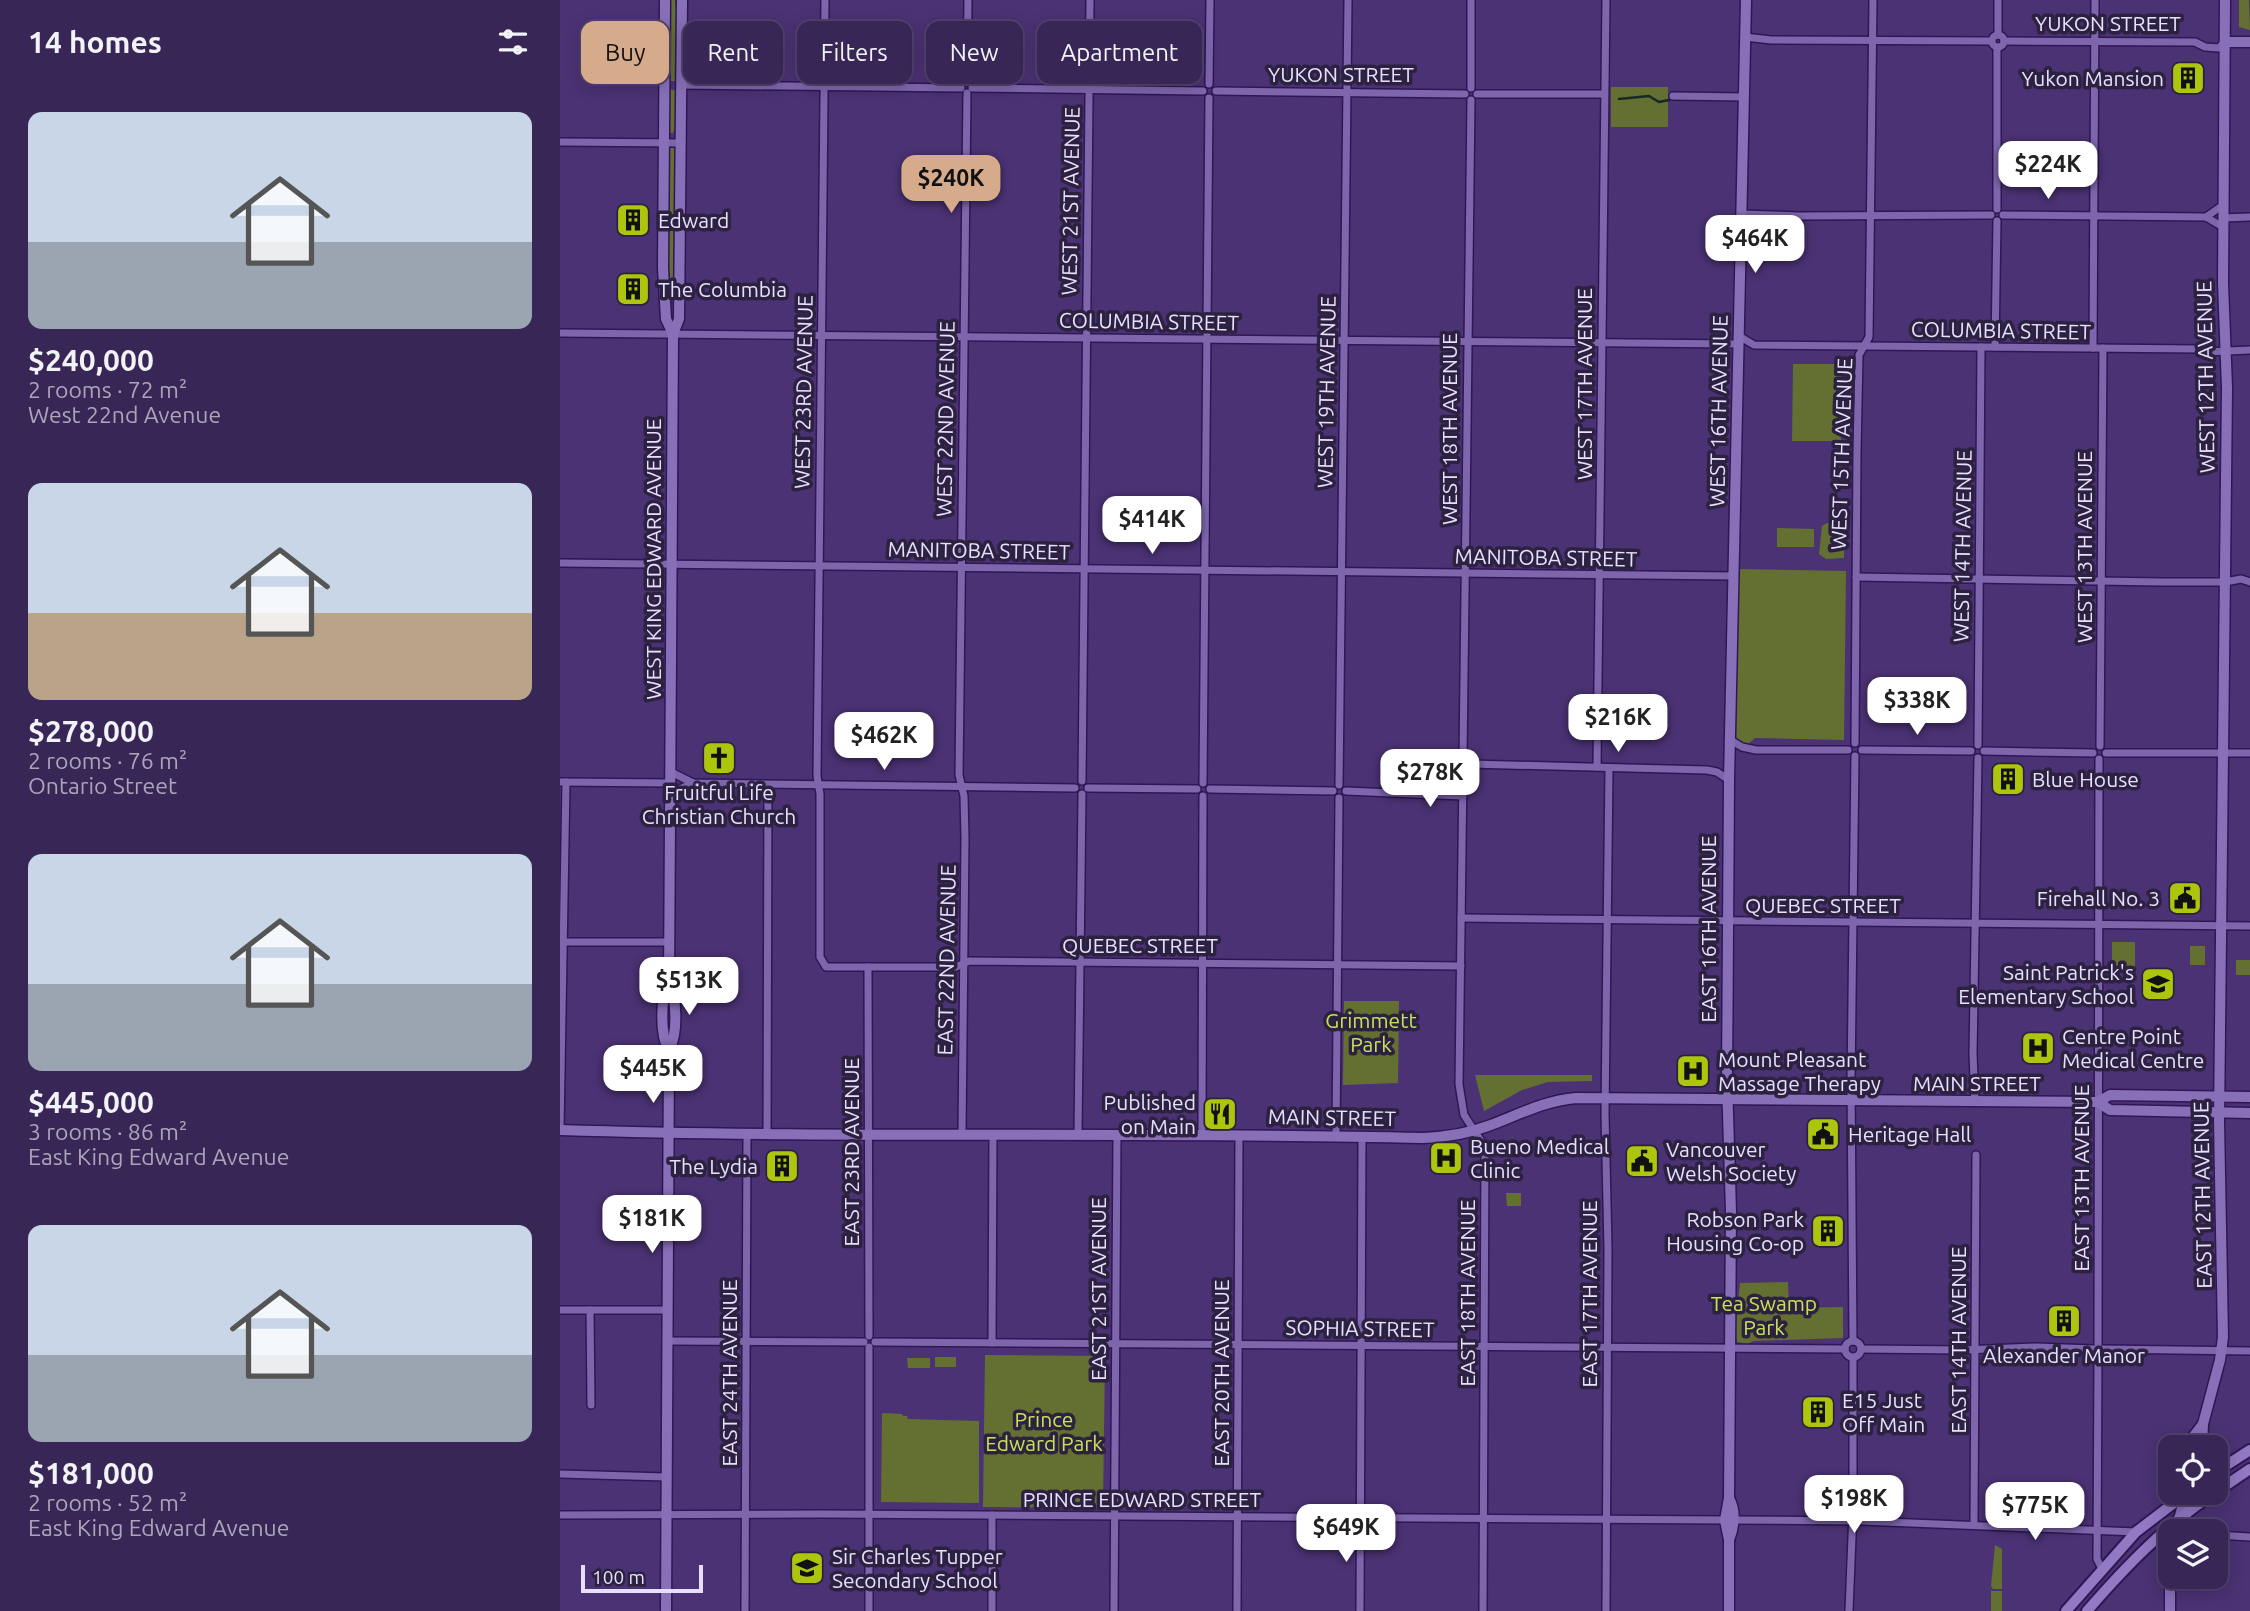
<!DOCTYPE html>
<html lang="en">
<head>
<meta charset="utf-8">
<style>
  :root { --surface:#382657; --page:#3f2e5d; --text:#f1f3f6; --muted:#aba5ba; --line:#52436d; --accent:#d6ab8b }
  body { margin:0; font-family:Ubuntu,sans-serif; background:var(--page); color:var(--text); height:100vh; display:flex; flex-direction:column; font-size:26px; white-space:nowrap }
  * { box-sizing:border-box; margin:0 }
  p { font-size:23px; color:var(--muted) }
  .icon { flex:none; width:38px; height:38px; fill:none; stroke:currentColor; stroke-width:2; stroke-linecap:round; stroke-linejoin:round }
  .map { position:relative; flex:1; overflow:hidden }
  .side { display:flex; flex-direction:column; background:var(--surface); width:560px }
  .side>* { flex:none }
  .banner { position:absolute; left:21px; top:21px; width:665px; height:63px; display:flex; gap:14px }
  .buttons { position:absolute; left:1598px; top:1435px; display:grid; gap:14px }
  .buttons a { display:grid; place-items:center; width:70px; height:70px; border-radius:14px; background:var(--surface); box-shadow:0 4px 18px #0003,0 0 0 2px var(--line); font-size:35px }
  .scale { position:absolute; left:21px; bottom:18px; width:122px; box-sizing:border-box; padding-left:7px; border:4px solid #e8dfff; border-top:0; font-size:19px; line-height:24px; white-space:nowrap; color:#e8dfff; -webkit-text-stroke:5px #2c2240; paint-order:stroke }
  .price { position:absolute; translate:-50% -60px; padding:0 16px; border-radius:14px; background:#fff; color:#222; font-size:23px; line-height:46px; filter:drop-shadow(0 2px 4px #0008) }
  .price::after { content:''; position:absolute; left:50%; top:42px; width:21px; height:16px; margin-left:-10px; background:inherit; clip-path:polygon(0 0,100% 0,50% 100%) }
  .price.on { background:var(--accent); color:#111 }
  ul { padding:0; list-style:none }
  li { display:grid; align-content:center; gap:14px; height:371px; padding:0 28px }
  li span { display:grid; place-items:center; height:217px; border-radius:14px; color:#555 }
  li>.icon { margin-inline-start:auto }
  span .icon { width:126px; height:126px; fill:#fffc; stroke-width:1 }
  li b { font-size:30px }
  h2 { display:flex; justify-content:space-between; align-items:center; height:84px; padding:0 28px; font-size:30px }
  .tag { padding:0 24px; border-radius:14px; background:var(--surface); box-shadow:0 4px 18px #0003,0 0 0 2px var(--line); font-size:24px; line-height:63px }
  .tag.on { background:var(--accent); color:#111 }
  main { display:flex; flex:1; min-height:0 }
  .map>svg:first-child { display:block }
</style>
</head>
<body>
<main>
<section class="side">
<h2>14 homes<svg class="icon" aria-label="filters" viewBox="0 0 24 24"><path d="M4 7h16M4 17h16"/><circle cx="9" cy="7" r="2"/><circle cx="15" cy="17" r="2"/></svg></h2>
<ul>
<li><span style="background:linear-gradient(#c9d6e8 60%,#9aa5b1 0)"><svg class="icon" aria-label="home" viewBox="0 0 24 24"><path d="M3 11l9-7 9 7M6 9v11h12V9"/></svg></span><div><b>$240,000</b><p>2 rooms · 72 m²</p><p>West 22nd Avenue</p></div></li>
<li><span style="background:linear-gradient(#c9d6e8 60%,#b9a48a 0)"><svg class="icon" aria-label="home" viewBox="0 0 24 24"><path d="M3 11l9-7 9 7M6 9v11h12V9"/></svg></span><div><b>$278,000</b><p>2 rooms · 76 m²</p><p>Ontario Street</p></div></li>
<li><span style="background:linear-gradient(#c9d6e8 60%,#9aa5b1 0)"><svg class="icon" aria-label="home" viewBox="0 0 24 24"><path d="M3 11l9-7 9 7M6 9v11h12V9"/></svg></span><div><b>$445,000</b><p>3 rooms · 86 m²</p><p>East King Edward Avenue</p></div></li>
<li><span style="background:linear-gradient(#c9d6e8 60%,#9aa5b1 0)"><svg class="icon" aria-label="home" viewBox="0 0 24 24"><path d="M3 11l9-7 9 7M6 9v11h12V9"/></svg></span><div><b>$181,000</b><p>2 rooms · 52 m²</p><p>East King Edward Avenue</p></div></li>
</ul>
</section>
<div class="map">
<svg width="1690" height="1611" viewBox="0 0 1690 1611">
  <rect width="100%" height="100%" fill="#4b3274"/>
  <g fill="#647031">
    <path d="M108,0H115L118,29L116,81H109Z"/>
    <path d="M1679,0H1689L1690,30L1679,27Z"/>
    <rect x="1051" y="87" width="57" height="40"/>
    <path d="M109,89L117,91L116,123L113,133H108Z"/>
    <path d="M108,148H116L115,315L108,265Z"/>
    <path d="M1233,364H1281V441H1232Z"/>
    <path d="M1267,523L1285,525L1284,558L1266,559L1259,554L1262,526Z"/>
    <path d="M1217,528L1254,529V547H1217Z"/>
    <path d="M1178,569L1286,571L1284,740L1195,738L1188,744H1181L1175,739Z"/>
    <path d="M886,773L895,775L896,792L856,791V789Z"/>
    <rect x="1552" y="942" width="23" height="27"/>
    <rect x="1630" y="946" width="15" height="19"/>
    <rect x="1676" y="960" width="14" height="15"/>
    <path d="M784,1001H839L838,1083L783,1085Z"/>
    <path d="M915,1075H1032V1081L988,1082L962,1090L924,1111Z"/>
    <path d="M946,1193H961V1206H947Z"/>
    <path d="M1228,1282L1229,1308L1283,1307V1338L1193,1341L1188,1344L1177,1342L1175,1331L1180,1283Z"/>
    <path d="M425,1355L545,1356L543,1508L423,1507Z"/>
    <rect x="375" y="1357" width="21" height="10"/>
    <path d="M347,1358H370V1368H348Z"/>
    <path d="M322,1413L342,1414L343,1416H347L348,1419L419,1421V1503L321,1502Z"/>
    <path d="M1435,1545L1442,1549V1589H1433L1431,1586Z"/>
    <rect x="1431" y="1591" width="11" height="20"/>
  </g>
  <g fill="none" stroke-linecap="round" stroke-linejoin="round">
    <path stroke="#162925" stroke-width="2.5" d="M1059,99L1089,96L1099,102L1109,100"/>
    <g stroke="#311656" stroke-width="10">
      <g id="street">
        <path d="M265,0L257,776L260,794V957L266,967H396L409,961L901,966"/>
        <circle cx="1438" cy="41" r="6"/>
        <path d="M1438,35V0"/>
        <path d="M1185,37L1211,40L1431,41"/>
        <path d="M1444,41L1635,42L1645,47L1659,48L1664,42"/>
        <path d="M407,82L408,0"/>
        <path d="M649,84L650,0"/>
        <path d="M121,85L401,88"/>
        <path d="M412,88L643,91"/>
        <path d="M911,88V0"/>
        <path d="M656,91L905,94"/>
        <path d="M917,94H1044"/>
        <path d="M1113,96L1184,97"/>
        <path d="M0,142L121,143"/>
        <path d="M1437,209V47"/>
        <path d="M1181,214L1240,216L1431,215"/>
        <path d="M1443,215L1646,217L1663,227"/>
        <path d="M1646,217L1663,205"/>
        <path d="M1663,218L1690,217"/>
        <path d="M0,333L1178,344"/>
        <path d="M1179,336L1194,345L1640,349L1646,352L1690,350"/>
        <path d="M1435,347L1437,221"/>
        <path d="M1533,348L1535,0"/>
        <path d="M0,563L1173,576"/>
        <path d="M1296,577L1602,582H1665L1681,579L1690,582"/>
        <path d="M1169,739L1182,747L1196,750H1288"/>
        <path d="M1295,743L1297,453L1299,355L1309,337L1313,0"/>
        <path d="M1418,745L1421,347"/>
        <path d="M1540,746L1543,348"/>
        <path d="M1302,750L1411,751"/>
        <path d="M1424,751L1533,753"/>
        <path d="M1546,753H1690"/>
        <path d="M903,758L911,100"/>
        <path d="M910,764L1147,770L1157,772L1169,780"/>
        <path d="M1037,767L1046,0"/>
        <path d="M903,771L899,1084L904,1115L925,1147L923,1611"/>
        <path d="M111,772L133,783L515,788"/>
        <path d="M522,781L530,0"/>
        <path d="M0,782L111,783"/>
        <path d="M643,783L649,98"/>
        <path d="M779,785L788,0"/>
        <path d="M528,788L637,789"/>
        <path d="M650,789L773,791"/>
        <path d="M786,791L903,796"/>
        <path d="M842,792L889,765H897"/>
        <path d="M111,793L133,783"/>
        <path d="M901,918L1690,926"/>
        <path d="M1,942H110"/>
        <path d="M308,967L309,1336"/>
        <path d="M1415,1102L1413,1054L1418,758"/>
        <path d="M0,1130L6,782"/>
        <path d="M402,1134L405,838L404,796L399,775L407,93"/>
        <path d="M518,1134L522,794"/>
        <path d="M207,1135L208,785"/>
        <path d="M642,1135L643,796"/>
        <path d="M776,1136L779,798"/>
        <path d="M0,1310H107"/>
        <path d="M30,1310L31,1405"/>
        <path d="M107,1341L304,1342"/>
        <path d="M1293,1341L1291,1081L1295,756"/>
        <circle cx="1293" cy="1349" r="8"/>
        <path d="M315,1342L1285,1349"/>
        <path d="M432,1343L433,1134"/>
        <path d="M1538,1344L1539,759"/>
        <path d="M1301,1349L1404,1350L1476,1347L1534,1349"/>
        <path d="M1543,1349L1690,1351"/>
        <path d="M1538,1354L1537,1559L1542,1569"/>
        <path d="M0,1474L106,1477"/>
        <path d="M0,1515L262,1514L1165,1520"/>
        <path d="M1173,1520L1302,1521L1576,1532"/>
        <path d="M1414,1525L1416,1155"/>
        <path d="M1656,1535L1690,1537"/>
        <path d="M185,1611L187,1135"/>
        <path d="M309,1611V1347"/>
        <path d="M432,1611V1515"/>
        <path d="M554,1611L557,1135"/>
        <path d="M677,1611L679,1136"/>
        <path d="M800,1611L802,1137"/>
        <path d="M1046,1611L1048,1249L1045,1114L1049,768"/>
        <path d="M1289,1611L1293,1512V1357"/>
      </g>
    </g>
    <g stroke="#311656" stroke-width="13">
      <g id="secondary">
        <path d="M105,0L103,268L106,319L113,334"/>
        <path d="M1665,42H1690"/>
        <path d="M109,1051C118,1033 117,999 109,982L113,334L119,319L122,0"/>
        <path d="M1538,1102L1550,1110L1690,1113"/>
        <path d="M0,1130C288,1139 576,1131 863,1138C885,1137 907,1134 928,1126C958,1115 983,1101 1016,1098L1538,1102L1550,1095L1690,1097"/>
        <path d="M1629,1447L1630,1441L1643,1424"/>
        <path d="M1642,1447L1643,1424L1660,1360L1663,1337L1659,1121L1667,388L1663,283L1665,0"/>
        <path d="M1169,1498C1176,1511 1174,1527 1169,1540"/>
        <path d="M1616,1531L1626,1493"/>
        <path d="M106,1611L109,1051C100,1035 100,998 109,982"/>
        <path d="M1169,1611V1540L1165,1520L1169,1498L1171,1212L1167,1081L1169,780L1186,0"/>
        <path d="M1610,1611V1577"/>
      </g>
    </g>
    <g stroke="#311656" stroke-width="14">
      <g id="primary">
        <path d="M1656,1472L1690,1450"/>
        <path d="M1656,1492L1690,1469"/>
        <path d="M1506,1611L1576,1532L1627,1493"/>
        <path d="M1527,1611C1567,1565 1604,1527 1654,1493"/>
      </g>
    </g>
    <use href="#street" stroke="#7e66ad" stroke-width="7"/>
    <use href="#secondary" stroke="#8870b8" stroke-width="10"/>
    <use href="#primary" stroke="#9179c3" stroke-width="10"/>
  </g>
  <defs>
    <g id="building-square" transform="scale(1.75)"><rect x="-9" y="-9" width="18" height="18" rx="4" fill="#adc60d" stroke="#2c2240"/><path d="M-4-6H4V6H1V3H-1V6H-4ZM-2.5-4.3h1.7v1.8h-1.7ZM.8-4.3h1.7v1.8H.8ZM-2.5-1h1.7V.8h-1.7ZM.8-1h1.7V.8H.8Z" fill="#111"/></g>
    <g id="church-square" transform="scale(1.75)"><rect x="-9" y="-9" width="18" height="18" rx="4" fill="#adc60d" stroke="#2c2240"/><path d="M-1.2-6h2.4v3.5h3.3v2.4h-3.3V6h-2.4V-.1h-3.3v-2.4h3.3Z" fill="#111"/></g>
    <g id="civic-square" transform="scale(1.75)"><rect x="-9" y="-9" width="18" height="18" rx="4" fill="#adc60d" stroke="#2c2240"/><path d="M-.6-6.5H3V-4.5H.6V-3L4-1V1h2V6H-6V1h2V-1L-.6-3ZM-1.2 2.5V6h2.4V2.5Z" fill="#111"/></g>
    <g id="school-square" transform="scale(1.75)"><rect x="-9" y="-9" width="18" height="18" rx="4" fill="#adc60d" stroke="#2c2240"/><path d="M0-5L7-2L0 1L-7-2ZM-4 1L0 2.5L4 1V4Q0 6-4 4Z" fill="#111"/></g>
    <g id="hospital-square" transform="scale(1.75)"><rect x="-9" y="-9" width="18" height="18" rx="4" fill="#adc60d" stroke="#2c2240"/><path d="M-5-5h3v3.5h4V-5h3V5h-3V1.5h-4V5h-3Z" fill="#111"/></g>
    <g id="restaurant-square" transform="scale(1.75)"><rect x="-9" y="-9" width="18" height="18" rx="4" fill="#adc60d" stroke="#2c2240"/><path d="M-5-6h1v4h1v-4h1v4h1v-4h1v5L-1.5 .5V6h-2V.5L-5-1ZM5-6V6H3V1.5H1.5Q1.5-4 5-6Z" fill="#111"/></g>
  </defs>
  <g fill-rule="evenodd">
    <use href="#building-square" x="1628" y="78"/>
    <use href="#building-square" x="73" y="220"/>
    <use href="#building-square" x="73" y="289"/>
    <use href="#church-square" x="159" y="758"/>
    <use href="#building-square" x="1448" y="779"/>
    <use href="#civic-square" x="1625" y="898"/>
    <use href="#school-square" x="1598" y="984"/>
    <use href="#hospital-square" x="1478" y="1048"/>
    <use href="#hospital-square" x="1133" y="1071"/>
    <use href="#restaurant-square" x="660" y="1114"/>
    <use href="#civic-square" x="1263" y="1134"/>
    <use href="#hospital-square" x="886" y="1158"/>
    <use href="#civic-square" x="1082" y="1161"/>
    <use href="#building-square" x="222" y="1166"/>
    <use href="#building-square" x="1268" y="1231"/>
    <use href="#building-square" x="1504" y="1321"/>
    <use href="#building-square" x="1258" y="1412"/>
    <use href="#school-square" x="247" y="1568"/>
  </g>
  <g text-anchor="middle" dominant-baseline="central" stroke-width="7" stroke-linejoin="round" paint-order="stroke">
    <g font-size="21" fill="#e8dfff" stroke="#2c2240">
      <text x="1548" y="23">YUKON STREET</text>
      <text x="781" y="74">YUKON STREET</text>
      <text transform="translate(510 201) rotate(-89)">WEST 21ST AVENUE</text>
      <text transform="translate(589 321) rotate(1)">COLUMBIA STREET</text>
      <text transform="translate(1441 330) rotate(1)">COLUMBIA STREET</text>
      <text transform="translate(1645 377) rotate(-91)">WEST 12TH AVENUE</text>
      <text transform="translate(1024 384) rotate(-90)">WEST 17TH AVENUE</text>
      <text transform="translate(243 392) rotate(-89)">WEST 23RD AVENUE</text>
      <text transform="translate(766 392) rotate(-89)">WEST 19TH AVENUE</text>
      <text transform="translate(1158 411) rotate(-89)">WEST 16TH AVENUE</text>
      <text transform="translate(385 419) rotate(-89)">WEST 22ND AVENUE</text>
      <text transform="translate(889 429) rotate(-90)">WEST 18TH AVENUE</text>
      <text transform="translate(1281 454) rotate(-88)">WEST 15TH AVENUE</text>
      <text transform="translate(1402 546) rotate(-89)">WEST 14TH AVENUE</text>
      <text transform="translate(1524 547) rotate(-90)">WEST 13TH AVENUE</text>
      <text transform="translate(419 550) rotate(1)">MANITOBA STREET</text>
      <text transform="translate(986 557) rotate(1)">MANITOBA STREET</text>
      <text transform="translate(93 559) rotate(-90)">WEST KING EDWARD AVENUE</text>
      <text x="1263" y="905">QUEBEC STREET</text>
      <text transform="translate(1148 929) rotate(-90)">EAST 16TH AVENUE</text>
      <text x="580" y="945">QUEBEC STREET</text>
      <text transform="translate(386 960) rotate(-89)">EAST 22ND AVENUE</text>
      <text x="1417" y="1083">MAIN STREET</text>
      <text transform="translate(772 1117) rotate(1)">MAIN STREET</text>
      <text transform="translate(291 1152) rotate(-90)">EAST 23RD AVENUE</text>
      <text transform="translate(1521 1178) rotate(-90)">EAST 13TH AVENUE</text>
      <text transform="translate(1642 1195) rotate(-91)">EAST 12TH AVENUE</text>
      <text transform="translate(538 1289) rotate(-90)">EAST 21ST AVENUE</text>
      <text transform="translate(907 1293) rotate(-90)">EAST 18TH AVENUE</text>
      <text transform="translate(1029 1294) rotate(-90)">EAST 17TH AVENUE</text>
      <text transform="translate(800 1328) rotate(1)">SOPHIA STREET</text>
      <text transform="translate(1398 1340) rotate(-90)">EAST 14TH AVENUE</text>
      <text transform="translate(169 1373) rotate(-90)">EAST 24TH AVENUE</text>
      <text transform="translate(661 1373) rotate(-90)">EAST 20TH AVENUE</text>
      <text x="582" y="1499">PRINCE EDWARD STREET</text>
    </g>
    <g font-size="21" fill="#e8dfff" stroke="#2c2240" text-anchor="start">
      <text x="1604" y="78" text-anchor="end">Yukon Mansion</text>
      <text x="98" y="220">Edward</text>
      <text x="98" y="289">The Columbia</text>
      <text x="1472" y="779">Blue House</text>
      <text x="159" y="792" text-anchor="middle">Fruitful Life<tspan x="159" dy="24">Christian Church</tspan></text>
      <text x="1600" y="898" text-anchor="end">Firehall No. 3</text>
      <text x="1574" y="972" text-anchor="end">Saint Patrick's<tspan x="1574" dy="24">Elementary School</tspan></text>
      <text x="1502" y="1036">Centre Point<tspan x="1502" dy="24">Medical Centre</tspan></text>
      <text x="1158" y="1059">Mount Pleasant<tspan x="1158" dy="24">Massage Therapy</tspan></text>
      <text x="636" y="1102" text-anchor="end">Published<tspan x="636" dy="24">on Main</tspan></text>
      <text x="1288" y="1134">Heritage Hall</text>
      <text x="910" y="1146">Bueno Medical<tspan x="910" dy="24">Clinic</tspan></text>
      <text x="1106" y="1149">Vancouver<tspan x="1106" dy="24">Welsh Society</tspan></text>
      <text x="198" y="1166" text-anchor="end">The Lydia</text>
      <text x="1244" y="1219" text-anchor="end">Robson Park<tspan x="1244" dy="24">Housing Co-op</tspan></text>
      <text x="1504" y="1355" text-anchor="middle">Alexander Manor</text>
      <text x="1282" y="1400">E15 Just<tspan x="1282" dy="24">Off Main</tspan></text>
      <text x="272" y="1556">Sir Charles Tupper<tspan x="272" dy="24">Secondary School</tspan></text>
    </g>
    <g font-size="21" fill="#c9e15a" stroke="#2c2240">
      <text x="811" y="1020">Grimmett<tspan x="811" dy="24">Park</tspan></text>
      <text x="1204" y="1303">Tea Swamp<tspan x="1204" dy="24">Park</tspan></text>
      <text x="484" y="1419">Prince<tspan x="484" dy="24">Edward Park</tspan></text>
    </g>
  </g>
</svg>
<div class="buttons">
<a><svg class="icon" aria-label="locate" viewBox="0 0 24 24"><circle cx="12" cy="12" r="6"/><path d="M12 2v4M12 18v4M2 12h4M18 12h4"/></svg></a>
<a><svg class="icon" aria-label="layers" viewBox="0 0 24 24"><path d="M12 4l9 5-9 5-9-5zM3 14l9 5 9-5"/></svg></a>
</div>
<div class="scale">100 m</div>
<b class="price" style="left:1488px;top:201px">$224K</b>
<b class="price on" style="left:391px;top:215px">$240K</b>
<b class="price" style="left:1195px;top:275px">$464K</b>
<b class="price" style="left:592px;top:556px">$414K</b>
<b class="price" style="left:1357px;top:737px">$338K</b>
<b class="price" style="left:1058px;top:754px">$216K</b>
<b class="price" style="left:324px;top:772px">$462K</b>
<b class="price" style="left:870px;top:809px">$278K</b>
<b class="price" style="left:129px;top:1017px">$513K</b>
<b class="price" style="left:93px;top:1105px">$445K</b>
<b class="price" style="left:92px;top:1255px">$181K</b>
<b class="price" style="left:1294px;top:1535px">$198K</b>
<b class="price" style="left:1475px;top:1542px">$775K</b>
<b class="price" style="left:786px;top:1564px">$649K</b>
<div class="banner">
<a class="tag on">Buy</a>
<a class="tag">Rent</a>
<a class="tag">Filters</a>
<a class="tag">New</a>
<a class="tag">Apartment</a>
</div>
</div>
</main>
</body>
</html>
